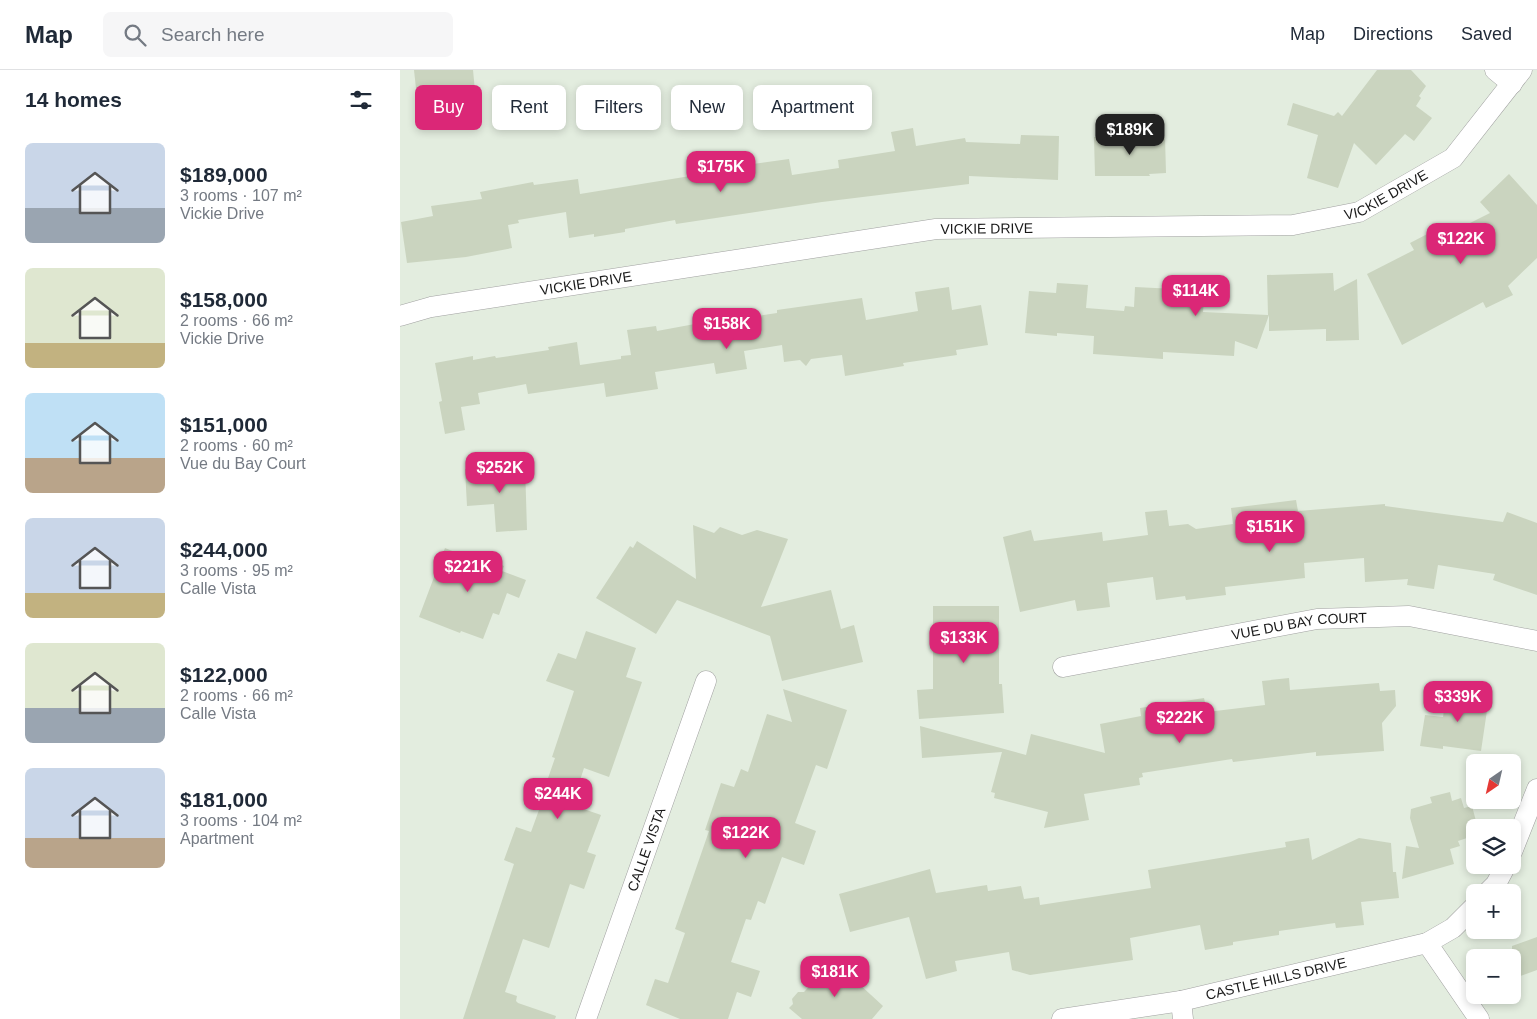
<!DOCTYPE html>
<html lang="en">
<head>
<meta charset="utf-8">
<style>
  :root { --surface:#fff; --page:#f6f6f7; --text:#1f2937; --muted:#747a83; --line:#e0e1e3; --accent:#db2777 }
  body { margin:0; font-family:Helvetica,sans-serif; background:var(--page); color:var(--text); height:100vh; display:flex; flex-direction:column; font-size:19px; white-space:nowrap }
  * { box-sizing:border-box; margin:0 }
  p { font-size:16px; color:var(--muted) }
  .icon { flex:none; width:28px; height:28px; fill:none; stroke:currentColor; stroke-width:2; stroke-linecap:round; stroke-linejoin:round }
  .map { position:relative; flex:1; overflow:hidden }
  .drawer { display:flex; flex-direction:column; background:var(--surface); width:400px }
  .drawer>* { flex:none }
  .hud { position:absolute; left:15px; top:15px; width:475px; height:45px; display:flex; gap:10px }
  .needle { width:32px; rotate:214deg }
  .controls { position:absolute; left:1066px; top:684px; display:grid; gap:10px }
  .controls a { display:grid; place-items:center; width:55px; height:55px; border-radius:8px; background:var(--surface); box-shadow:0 2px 8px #0003; font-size:25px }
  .price { position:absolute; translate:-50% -42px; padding:0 11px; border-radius:10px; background:var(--accent); color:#fff; font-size:16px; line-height:32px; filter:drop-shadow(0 1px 2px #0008) }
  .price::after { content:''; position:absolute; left:50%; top:30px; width:15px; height:11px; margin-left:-8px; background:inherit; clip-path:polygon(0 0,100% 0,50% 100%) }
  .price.current { background:#222; color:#fff }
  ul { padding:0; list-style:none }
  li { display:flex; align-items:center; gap:15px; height:125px; padding:0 25px }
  li span { display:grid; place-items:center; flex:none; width:140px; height:100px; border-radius:8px; color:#555 }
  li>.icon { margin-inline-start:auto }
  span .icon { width:60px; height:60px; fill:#fffc; stroke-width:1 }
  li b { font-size:21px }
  h2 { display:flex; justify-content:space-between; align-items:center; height:60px; padding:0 25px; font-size:21px }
  .chip { padding:0 18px; border-radius:8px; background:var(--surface); box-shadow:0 2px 8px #0003; font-size:18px; line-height:45px }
  .chip.current { background:var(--accent); color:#fff }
  header { display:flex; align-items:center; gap:30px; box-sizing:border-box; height:70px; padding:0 25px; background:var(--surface); border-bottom:1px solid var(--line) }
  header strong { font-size:24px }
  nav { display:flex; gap:28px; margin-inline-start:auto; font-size:18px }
  .search { width:350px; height:45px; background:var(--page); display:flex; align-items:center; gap:12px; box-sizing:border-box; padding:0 18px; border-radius:8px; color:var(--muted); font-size:19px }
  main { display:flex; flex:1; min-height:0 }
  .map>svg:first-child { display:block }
</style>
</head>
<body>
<header>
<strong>Map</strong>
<div class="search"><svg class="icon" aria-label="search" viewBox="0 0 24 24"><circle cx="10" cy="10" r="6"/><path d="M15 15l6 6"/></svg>Search here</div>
<nav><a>Map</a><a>Directions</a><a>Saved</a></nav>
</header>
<main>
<section class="drawer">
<h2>14 homes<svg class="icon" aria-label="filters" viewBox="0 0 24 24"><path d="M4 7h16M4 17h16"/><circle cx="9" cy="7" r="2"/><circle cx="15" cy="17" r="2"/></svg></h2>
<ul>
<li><span style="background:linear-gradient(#c9d6e8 65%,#9aa5b1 0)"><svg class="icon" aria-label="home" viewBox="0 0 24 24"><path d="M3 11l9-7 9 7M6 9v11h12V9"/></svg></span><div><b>$189,000</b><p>3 rooms · 107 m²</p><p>Vickie Drive</p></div></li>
<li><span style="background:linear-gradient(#dfe7d0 75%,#c2b280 0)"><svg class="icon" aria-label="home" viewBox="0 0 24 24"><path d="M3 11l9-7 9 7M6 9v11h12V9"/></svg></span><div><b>$158,000</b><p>2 rooms · 66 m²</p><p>Vickie Drive</p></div></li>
<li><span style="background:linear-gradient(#bfe0f5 65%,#b9a48a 0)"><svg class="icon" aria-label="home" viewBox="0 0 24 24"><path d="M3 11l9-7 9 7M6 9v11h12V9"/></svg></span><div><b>$151,000</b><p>2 rooms · 60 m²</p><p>Vue du Bay Court</p></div></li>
<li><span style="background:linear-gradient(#c9d6e8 75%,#c2b280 0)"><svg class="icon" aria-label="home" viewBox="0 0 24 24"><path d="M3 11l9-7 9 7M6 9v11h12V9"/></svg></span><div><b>$244,000</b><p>3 rooms · 95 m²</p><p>Calle Vista</p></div></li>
<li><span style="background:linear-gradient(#dfe7d0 65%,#9aa5b1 0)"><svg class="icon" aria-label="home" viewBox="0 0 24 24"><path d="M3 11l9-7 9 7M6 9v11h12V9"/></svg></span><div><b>$122,000</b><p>2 rooms · 66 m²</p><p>Calle Vista</p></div></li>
<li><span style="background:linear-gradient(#c9d6e8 70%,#b9a48a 0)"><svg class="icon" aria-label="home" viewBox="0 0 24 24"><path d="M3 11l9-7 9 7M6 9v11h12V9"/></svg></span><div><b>$181,000</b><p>3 rooms · 104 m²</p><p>Apartment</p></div></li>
</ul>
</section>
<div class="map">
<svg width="1137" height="949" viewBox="0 0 1137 949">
  <rect width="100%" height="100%" fill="#e3eddf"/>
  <g fill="#cad4bf">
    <path d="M14,0H73L76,32L18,37Z"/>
    <path d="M977,0H1011L1026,16L1019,26L1021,28L1016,36L1032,48L1014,71L1005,64L976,95L954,73L938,118L907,108L918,65L887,55L893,33L934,46L938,42L942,46Z"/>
    <path d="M513,58L516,76L565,68L566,72L620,74L621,65L659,66L658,110L569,106V114L422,132L276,154L275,150L225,159V162L194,167V164L169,168L166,142L118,150L119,153L108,155L112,178L66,187L7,193L1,152L33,146L31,136L82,129L80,122L133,112L134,115L178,109L180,124L321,101L320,93L344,90L345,95L389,89L392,105L439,98L438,90L495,81L491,62Z"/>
    <path d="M694,67H765L766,103L749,104L750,106H695Z"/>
    <path d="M1109,104L1137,135V188L1108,216L1113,225L1086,238L1083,232L1002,275L967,204L1014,180L1010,173L1037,159L1042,167L1090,143L1080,132Z"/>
    <path d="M933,203L934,221L957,209L959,270L926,271V259L869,261V245L857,279L835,271L834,286L763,282V289L693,284L694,266L657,263V266L625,263L629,221L656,223L657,213L688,215L686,238L724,241L725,236L734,237L735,217L775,219L776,215L805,217L803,242L868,245L867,205Z"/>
    <path d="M549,217L552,240L581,235L588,275L556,280L557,285L503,293L504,296L445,306L442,285L411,289L406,296L400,290L384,292L382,275L344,281L347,299L316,304L314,293L255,302L258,319L206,327L204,313L128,324L126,314L78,323L80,334L61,337L65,360L45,364L39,332L42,331L35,293L73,286V290L95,286L96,288L149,280L148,277L177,272L180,295L221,289V286L231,285L227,260L256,256L257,261L338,246V249L377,243V240L462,228L466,250L518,241L515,222Z"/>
    <path d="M125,395L127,460L96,462L94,434L67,436L65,399Z"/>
    <path d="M896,430L898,441L985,434V436L1103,452L1107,442L1137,453V525L1093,510L1095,504L1038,495L1034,519L1007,515L1008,509L965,512L964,488L904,493L905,508L825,517L826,525L786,530L785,526L756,530L753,507L707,513L710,537L677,541L675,530L620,542L603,467L631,460L634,471L702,462L703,471L748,465L745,442L767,440L769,456L788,454L796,459L833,454L831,438Z"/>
    <path d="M293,455L314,463L320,457L342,465L357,460L388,469L361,537L431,520L441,559L454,555L463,592L382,611L370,566L277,530L256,564L196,528L230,476L233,478L237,471L296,509Z"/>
    <path d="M45,478L79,492L81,487L104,496L102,501L126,510L119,528L107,523L99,545L93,543L83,569L61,561L60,563L19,547Z"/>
    <path d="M533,536H599V614H602L604,643L519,649L517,620L533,619Z"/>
    <path d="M186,561L236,578L226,607L242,612L209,707L184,698L172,735L201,745L187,782L196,785L184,819L170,814L149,878L123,869L105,922L117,926L116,931L118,933L156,946L155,949H63L114,794L104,790L116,757L131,762L148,715L146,714L155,688L152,687L174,621L146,611L158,583L176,589Z"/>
    <path d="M889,608L890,620L979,613L980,621L995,620L996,636L982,653L984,681L916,686V682L833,692L832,689L742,703L743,707L739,708L740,715L684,724L689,750L644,758L648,742L594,728L595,723L591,722L602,682L522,688L520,656L626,685L631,664L705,683L700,654L741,646L740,638L804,628L807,642L865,635L862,611Z"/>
    <path d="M383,619L447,640L427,699L416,695L395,753L416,761L404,795L382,787L365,834L358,831L351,850L346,849L331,892L360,901L351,927L337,922L328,949H280L246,935L255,909L268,913L285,863L275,859L309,761L305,760L321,713L334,717L341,699L348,702L367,644L392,652Z"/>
    <path d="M1050,620L1086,625L1089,627L1081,681L1043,676V679L1020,676L1025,645L1043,647L1047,621Z"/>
    <path d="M1050,722L1052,731L1061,728L1064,738L1072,736L1077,755L1070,767L1058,771L1060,776L1050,779L1054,794L1002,809L1006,776L1019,778L1010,748L1011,739L1032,733L1030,727Z"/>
    <path d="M909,768L912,790L959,768L991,773L993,802H996L999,828L961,832L964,855L936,858L935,853L879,861V865L833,872V875L805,880L800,855L730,868L733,890L630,905L612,900L609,882L555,891L557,901L526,909L509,847L450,862L439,824L530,799L536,823L587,815L588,821L621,816L624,829L639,827L640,835L751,818L748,800L886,777L885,772Z"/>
    <path d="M1137,867V900L1112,909V876Z"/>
    <path d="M433,890L483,936L472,949H402L389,938L393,934L392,929L398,922H404Z"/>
  </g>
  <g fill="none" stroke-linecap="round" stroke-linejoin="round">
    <g stroke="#a1a1a1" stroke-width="21">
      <g id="street">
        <path d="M1095,0L1112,14"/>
        <path id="s1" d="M0,246L31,237L536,159L893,155L959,142L1053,88L1122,0"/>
        <path id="s2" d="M663,597L917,549L1009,546L1137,571"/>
        <path d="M1112,782L1137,719"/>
        <path d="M1088,822L1096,814L1106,795"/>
        <path d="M1027,873L1079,949"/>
        <path d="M781,931L783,949"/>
        <path id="s3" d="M186,949L306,611"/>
        <path id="s4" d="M662,949L781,931L1027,873L1053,858L1075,836"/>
      </g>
    </g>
    <use href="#street" stroke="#fff" stroke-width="20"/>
  </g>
  <g text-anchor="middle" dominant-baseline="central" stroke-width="4" stroke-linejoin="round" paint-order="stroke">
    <g font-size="14" fill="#1a1a1a" stroke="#fff">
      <text stroke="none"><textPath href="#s1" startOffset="999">VICKIE DRIVE</textPath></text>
      <text stroke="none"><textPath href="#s1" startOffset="594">VICKIE DRIVE</textPath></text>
      <text stroke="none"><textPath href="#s1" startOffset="189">VICKIE DRIVE</textPath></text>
      <text stroke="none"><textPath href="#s2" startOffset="240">VUE DU BAY COURT</textPath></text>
      <text stroke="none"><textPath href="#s3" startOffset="180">CALLE VISTA</textPath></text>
      <text stroke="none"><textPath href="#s4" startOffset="218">CASTLE HILLS DRIVE</textPath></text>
    </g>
  </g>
</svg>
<div class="controls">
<a><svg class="needle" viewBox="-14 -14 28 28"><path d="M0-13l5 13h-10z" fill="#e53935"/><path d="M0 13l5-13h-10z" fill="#747a83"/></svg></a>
<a><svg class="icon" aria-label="layers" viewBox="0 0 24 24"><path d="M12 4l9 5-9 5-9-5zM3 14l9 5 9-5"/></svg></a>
<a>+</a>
<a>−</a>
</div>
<b class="price current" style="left:730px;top:86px">$189K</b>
<b class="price" style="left:321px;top:123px">$175K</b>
<b class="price" style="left:1061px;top:195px">$122K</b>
<b class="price" style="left:796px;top:247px">$114K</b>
<b class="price" style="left:327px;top:280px">$158K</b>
<b class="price" style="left:100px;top:424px">$252K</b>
<b class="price" style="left:870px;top:483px">$151K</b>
<b class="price" style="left:68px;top:523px">$221K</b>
<b class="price" style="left:564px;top:594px">$133K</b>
<b class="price" style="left:1058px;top:653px">$339K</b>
<b class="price" style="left:780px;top:674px">$222K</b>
<b class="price" style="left:158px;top:750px">$244K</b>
<b class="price" style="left:346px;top:789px">$122K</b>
<b class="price" style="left:435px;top:928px">$181K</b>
<div class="hud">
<a class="chip current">Buy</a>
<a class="chip">Rent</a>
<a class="chip">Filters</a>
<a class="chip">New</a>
<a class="chip">Apartment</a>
</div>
</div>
</main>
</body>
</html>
